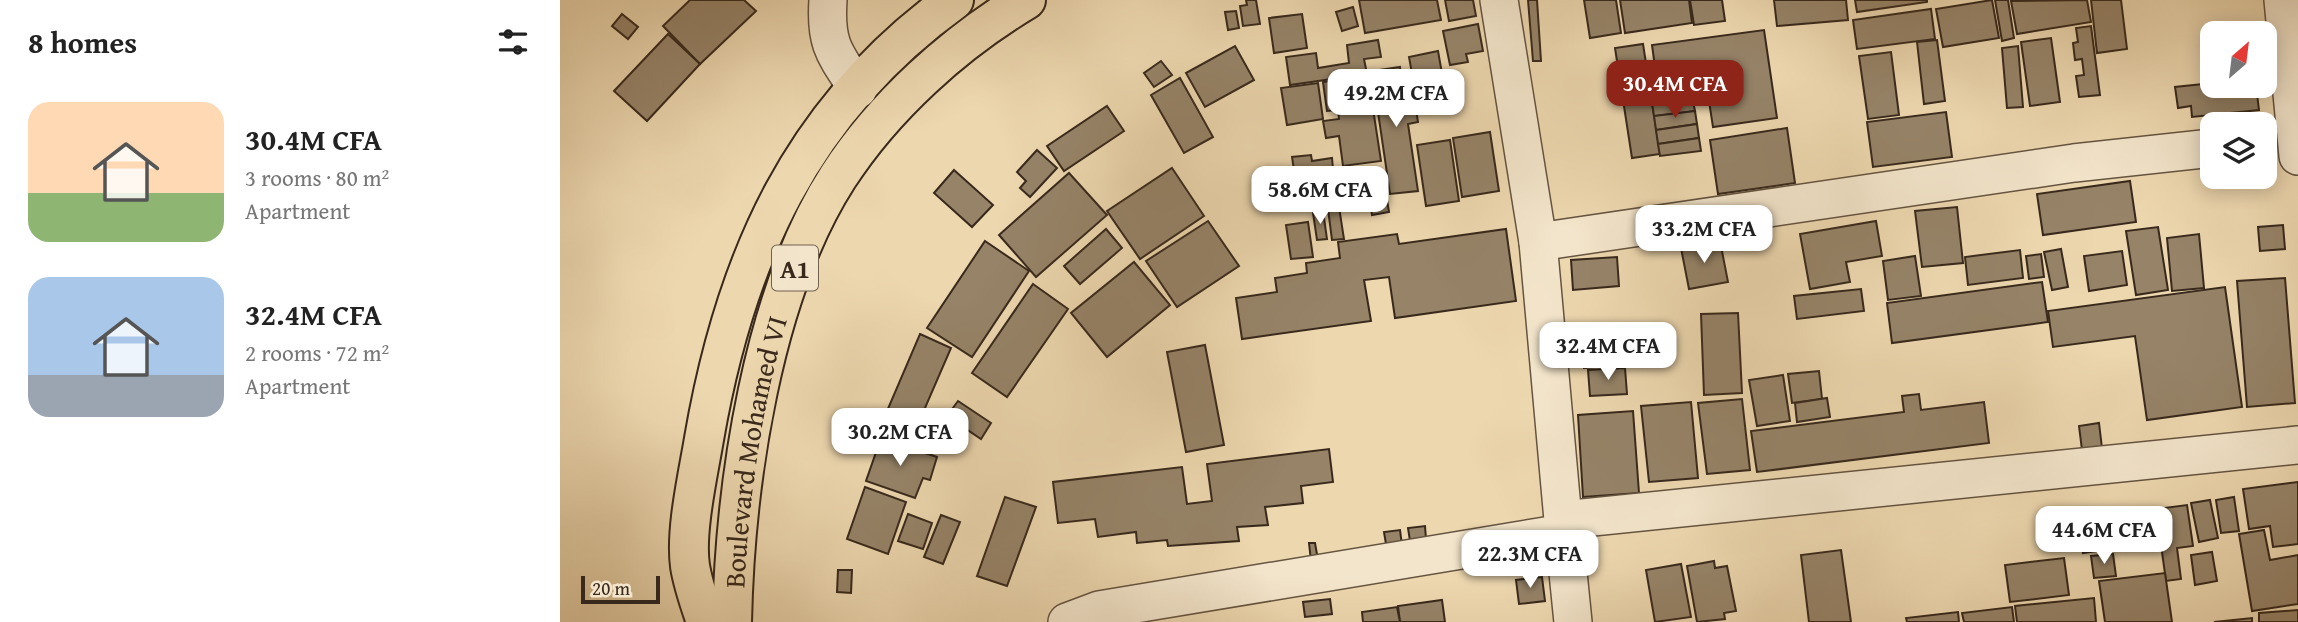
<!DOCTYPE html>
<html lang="en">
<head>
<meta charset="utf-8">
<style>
  :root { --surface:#fff; --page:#f2f2f2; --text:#222; --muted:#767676; --accent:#8f2418 }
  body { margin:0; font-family:"Gentium Book Plus",serif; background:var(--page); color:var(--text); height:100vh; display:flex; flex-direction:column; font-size:26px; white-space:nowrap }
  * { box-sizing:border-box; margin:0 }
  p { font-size:23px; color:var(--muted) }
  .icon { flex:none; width:38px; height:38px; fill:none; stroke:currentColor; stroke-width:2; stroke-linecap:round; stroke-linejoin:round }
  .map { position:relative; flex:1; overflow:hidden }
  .panel { display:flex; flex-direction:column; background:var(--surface); width:560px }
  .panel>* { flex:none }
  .needle { width:46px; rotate:28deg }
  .buttons { position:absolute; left:1640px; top:21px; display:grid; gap:14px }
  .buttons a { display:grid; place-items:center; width:77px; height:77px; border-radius:14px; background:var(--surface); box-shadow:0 4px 18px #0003; font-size:35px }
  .scale { position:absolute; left:21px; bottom:18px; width:79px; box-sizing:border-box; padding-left:7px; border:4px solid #38291c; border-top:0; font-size:19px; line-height:24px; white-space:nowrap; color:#38291c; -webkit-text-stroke:5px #f3e5cb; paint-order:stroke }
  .price { position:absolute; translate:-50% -60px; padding:0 16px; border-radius:14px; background:#fff; color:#222; font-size:23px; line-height:46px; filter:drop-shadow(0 2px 4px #0008) }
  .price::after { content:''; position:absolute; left:50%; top:42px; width:21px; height:16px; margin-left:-10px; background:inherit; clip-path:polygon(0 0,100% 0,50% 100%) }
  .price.on { background:var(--accent); color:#fff }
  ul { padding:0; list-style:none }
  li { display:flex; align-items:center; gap:21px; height:175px; padding:0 28px }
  li span { display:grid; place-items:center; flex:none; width:196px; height:140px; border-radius:21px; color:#555 }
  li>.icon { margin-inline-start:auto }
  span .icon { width:84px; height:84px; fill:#fffc; stroke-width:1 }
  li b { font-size:30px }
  h2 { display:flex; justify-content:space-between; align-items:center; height:84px; padding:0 28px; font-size:30px }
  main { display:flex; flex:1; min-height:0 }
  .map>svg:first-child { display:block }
</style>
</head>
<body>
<main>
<section class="panel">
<h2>8 homes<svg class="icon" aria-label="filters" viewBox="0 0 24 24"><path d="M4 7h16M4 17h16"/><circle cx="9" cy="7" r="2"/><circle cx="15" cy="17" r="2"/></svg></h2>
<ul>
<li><span style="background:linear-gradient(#ffd9b3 65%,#8fb573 0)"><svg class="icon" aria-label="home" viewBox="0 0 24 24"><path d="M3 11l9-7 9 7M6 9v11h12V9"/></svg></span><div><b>30.4M CFA</b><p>3 rooms · 80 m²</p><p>Apartment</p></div></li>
<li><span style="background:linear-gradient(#a9c7e8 70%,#9aa5b1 0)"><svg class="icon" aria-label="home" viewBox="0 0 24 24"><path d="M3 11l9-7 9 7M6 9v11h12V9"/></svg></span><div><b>32.4M CFA</b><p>2 rooms · 72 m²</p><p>Apartment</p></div></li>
</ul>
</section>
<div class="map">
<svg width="1738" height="622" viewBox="0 0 1738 622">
  <rect width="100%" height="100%" fill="#edd7af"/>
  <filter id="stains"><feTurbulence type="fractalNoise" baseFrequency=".00286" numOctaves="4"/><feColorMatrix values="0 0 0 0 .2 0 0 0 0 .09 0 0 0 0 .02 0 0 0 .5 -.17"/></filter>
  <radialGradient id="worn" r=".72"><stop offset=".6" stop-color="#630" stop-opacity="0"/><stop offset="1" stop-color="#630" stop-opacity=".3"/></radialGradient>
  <g fill="#968368" stroke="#38291c" stroke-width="2">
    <path d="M130,0H184L196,11L140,64L103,26Z"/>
    <path d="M686,0H696L700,24L683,26L680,6L687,5Z"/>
    <path d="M799,0H877L881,20L805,33Z"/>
    <path d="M885,0H913L916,16L889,21Z"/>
    <path d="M968,0H977L981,61H973Z"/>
    <path d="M1024,0H1056L1061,33L1030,38Z"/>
    <path d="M1060,0H1129L1132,23L1065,33Z"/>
    <path d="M1130,0H1162L1165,21L1134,25Z"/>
    <path d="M1214,0H1286L1288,20L1217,26Z"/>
    <path d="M1295,0H1367V2L1297,12Z"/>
    <path d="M1432,0L1439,38L1383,47L1376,9Z"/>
    <path d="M1435,0H1448L1454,38L1442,41Z"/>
    <path d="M1527,0L1531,22L1457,34L1451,1Z"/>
    <path d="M1531,0H1561L1567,49L1537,53Z"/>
    <path d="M793,7L798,26L782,31L776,12Z"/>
    <path d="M1371,9L1375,39L1297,49L1293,20Z"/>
    <path d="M676,11L679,28L668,30L665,12Z"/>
    <path d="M62,14L78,27L68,39L52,26Z"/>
    <path d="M742,14L747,48L714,53L709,18Z"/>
    <path d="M918,24L923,51L906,54L908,62L890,65L883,31Z"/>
    <path d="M1531,26L1540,95L1519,97L1516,76L1524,75L1522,59L1515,60L1513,43L1518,42L1516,28Z"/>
    <path d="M1204,30L1217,118L1153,127L1145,75L1097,82L1092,45Z"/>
    <path d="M108,34L140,64L87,121L54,91Z"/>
    <path d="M1491,38L1500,102L1470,106L1461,42Z"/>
    <path d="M818,40L821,57L804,59L807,74L730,85L726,57L756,53L758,68L789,63L787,45Z"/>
    <path d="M1377,40L1385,101L1364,104L1357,42Z"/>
    <path d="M1083,44L1100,154L1072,158L1055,48Z"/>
    <path d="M675,46L694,80L645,107L626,73Z"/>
    <path d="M1458,46L1463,107L1447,108L1442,48Z"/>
    <path d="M1652,46V80H1649L1644,47Z"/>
    <path d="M878,51L883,79L854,85L849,57Z"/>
    <path d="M1331,52L1339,115L1308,119L1299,56Z"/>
    <path d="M601,61L612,75L594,87L584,73Z"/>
    <path d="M840,67L844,99L854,97L858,122L848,124L858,191L830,194L812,71Z"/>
    <path d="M808,76L821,161L783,166L779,136L766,138L763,121L779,119L778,110L767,111L763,82Z"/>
    <path d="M620,78L653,137L624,153L591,95Z"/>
    <path d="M758,83L763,119L727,125L721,88Z"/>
    <path d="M1652,83V86H1696L1699,110L1632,117L1631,106L1618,108L1615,87Z"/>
    <path d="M1132,97L1135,111L1094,116L1092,103Z"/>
    <path d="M547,106L564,131L504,171L487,146Z"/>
    <path d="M1135,111L1137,124L1096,130L1094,116Z"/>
    <path d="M1386,112L1392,157L1313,167L1307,122Z"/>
    <path d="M1137,124L1139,138L1098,144L1096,130Z"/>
    <path d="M1227,128L1235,183L1158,194L1150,140Z"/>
    <path d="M930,132L939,191L902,197L893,138Z"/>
    <path d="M1139,138L1141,151L1100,156L1098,144Z"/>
    <path d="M890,140L899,201L866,206L857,145Z"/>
    <path d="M477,150L497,168L470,197L460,188L466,181L457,172Z"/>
    <path d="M751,155L752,161L772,158L774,181L760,182L759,174L735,177L732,157Z"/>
    <path d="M612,168L644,216L580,259L547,211Z"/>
    <path d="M394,170L433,205L412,227L374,193Z"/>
    <path d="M509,173L547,215L476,277L439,235Z"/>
    <path d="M1570,181L1576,222L1483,235L1477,194Z"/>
    <path d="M824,182L829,212L812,215L807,184Z"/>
    <path d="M779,207L784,239L772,240L768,209Z"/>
    <path d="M1397,207L1403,263L1362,267L1355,211Z"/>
    <path d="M763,211L767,239L757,240L753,213Z"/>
    <path d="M648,221L679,266L617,307L586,261Z"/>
    <path d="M1316,221L1322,256L1286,262L1290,282L1250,289L1240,234Z"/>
    <path d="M748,222L753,257L731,259L726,225Z"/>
    <path d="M1723,225L1725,249L1700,251L1698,227Z"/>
    <path d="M1598,227L1608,290L1576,295L1566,231Z"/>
    <path d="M546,229L562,248L520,284L504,266Z"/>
    <path d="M946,229L956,301L835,318L829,277L804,280L811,321L682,339L676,298L717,292L715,278L747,273L746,263L780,258L778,242L837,234L839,244Z"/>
    <path d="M1639,234L1644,288L1612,291L1607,238Z"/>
    <path d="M425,241L469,271L412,357L367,328Z"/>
    <path d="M1160,241L1168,282L1129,289L1121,248Z"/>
    <path d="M1501,249L1508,287L1492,290L1484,252Z"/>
    <path d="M1460,250L1463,278L1408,285L1405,257Z"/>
    <path d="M1562,251L1567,285L1529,291L1524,256Z"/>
    <path d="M1481,254L1484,277L1469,279L1466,256Z"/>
    <path d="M1355,256L1361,296L1328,300L1323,261Z"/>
    <path d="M1057,257L1059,286L1013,290L1011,260Z"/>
    <path d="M574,262L610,305L547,357L511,313Z"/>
    <path d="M1725,278L1735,403L1687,407L1677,281Z"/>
    <path d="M1482,282L1488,322L1332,343L1327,303Z"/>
    <path d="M473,284L508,309L447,397L412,373Z"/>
    <path d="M1665,287L1682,407L1587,420L1575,336L1493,347L1488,311Z"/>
    <path d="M1301,289L1304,311L1237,319L1234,296Z"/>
    <path d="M1178,313L1182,393L1144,395L1141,314Z"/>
    <path d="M360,334L391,348L352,438L321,425Z"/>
    <path d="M1067,334L1069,365L1024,368L1022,337Z"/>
    <path d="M645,345L664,445L626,452L607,352Z"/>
    <path d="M1065,368L1067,394L1030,396L1028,370Z"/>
    <path d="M1259,371L1262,399L1232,403L1228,374Z"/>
    <path d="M1223,375L1230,421L1197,426L1189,380Z"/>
    <path d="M1359,394L1361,410L1424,402L1429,443L1197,472L1191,431L1344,412L1342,396Z"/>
    <path d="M1267,398L1270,417L1237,422L1235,403Z"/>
    <path d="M1182,399L1190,470L1147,474L1138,403Z"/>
    <path d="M398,401L431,423L421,439L406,429L401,437L390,430L396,422L387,416Z"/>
    <path d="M1131,402L1138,478L1089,482L1081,406Z"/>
    <path d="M1073,411L1079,493L1023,497L1018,415Z"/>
    <path d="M1539,423L1542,448L1522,450L1519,426Z"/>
    <path d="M321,438L377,457L370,480L363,478L355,498L306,481Z"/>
    <path d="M769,449L773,482L741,486L743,503L705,507L708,525L677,527L679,541L608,546L607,540L577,543L576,532L538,537L535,519L498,523L493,482L622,467L627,504L652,501L647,464Z"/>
    <path d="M1738,482V544L1713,547L1710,526L1689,529L1683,489Z"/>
    <path d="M305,487L346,502L328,554L287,539Z"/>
    <path d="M445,497L476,507L447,586L417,576Z"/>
    <path d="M1674,497L1679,531L1661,533L1656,500Z"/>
    <path d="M1650,500L1658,538L1639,542L1631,503Z"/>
    <path d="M1627,505L1633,546L1617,548L1621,579L1606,581L1596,509Z"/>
    <path d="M348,514L372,523L363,549L338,541Z"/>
    <path d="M381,515L400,522L383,564L364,557Z"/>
    <path d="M1540,523L1544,550L1523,553L1519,526Z"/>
    <path d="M865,526L866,539L850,541L848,528Z"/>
    <path d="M840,530L843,553L828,556L824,532Z"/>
    <path d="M1704,530L1710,560L1738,555V604L1692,611L1679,534Z"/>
    <path d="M749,543H755L758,560L751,561Z"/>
    <path d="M1281,550L1291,622H1249L1241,555Z"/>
    <path d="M1652,552L1657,581L1635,585L1631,555Z"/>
    <path d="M1553,554L1556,576L1534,578L1531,556Z"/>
    <path d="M1504,558L1509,595L1450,602L1445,565Z"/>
    <path d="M1154,561L1155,568L1167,566L1176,611L1164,613L1165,619L1137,622L1127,566Z"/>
    <path d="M1121,564L1131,617L1095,622L1086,570Z"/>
    <path d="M278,570H292L291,593L277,592Z"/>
    <path d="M1605,573L1612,622H1545L1539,581Z"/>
    <path d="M982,577L985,601L959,604L956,580Z"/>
    <path d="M1534,598L1536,622H1457L1455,606Z"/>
    <path d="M770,599L772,614L745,617L743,602Z"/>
    <path d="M882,600L885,622H840L838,606Z"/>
    <path d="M837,607L840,622H803L802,612Z"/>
    <path d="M1452,607L1454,622H1404L1402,613Z"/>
    <path d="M1738,610V622H1699V613Z"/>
    <path d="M1398,612L1399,622H1347L1346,618Z"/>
    <path d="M1692,618V622H1654Z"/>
  </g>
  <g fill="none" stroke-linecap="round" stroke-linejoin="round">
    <g stroke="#655441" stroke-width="40">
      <g id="minor">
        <path d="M268,0C265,44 274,53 298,89"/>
        <path d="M939,0L978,242L1003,520"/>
        <path d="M1723,0L1738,156"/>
        <path d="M978,242L1514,163L1652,148"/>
        <path d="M1004,533L1013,622"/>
        <path d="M507,622L539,610L1004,533L1003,520L1738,445"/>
      </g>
    </g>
    <g stroke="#38291c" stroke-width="42">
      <g id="major">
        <path d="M146,622C140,604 133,585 130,566C125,531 138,475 144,439C175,259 241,110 394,0"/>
        <path id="s1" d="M172,622C175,484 202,295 278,177C324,106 394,43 466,0"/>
      </g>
    </g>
    <use href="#minor" stroke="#f3e5cb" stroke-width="37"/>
    <use href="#major" stroke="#edd7af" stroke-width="38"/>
  </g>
  <g text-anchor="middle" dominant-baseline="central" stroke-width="5" stroke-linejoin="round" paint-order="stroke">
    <rect fill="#f3e5cb" stroke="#706150" stroke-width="2" x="212" y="245.5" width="46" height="45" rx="5"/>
    <g font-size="26" font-weight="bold" fill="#38291c">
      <text x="235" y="268">A1</text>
    </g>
    <g font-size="28" fill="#38291c" stroke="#f3e5cb">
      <text stroke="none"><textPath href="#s1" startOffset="172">Boulevard Mohamed VI</textPath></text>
    </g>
  </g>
  <rect width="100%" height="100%" filter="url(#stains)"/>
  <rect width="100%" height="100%" fill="url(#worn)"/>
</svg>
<div class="buttons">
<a><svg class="needle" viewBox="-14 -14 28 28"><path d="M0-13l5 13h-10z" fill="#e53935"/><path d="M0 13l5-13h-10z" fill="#767676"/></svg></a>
<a><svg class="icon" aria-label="layers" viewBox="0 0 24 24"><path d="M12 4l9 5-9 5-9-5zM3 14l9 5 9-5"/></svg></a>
</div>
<div class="scale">20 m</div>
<b class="price on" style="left:1115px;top:120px">30.4M CFA</b>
<b class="price" style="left:836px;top:129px">49.2M CFA</b>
<b class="price" style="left:760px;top:226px">58.6M CFA</b>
<b class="price" style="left:1144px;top:265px">33.2M CFA</b>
<b class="price" style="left:1048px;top:382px">32.4M CFA</b>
<b class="price" style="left:340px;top:468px">30.2M CFA</b>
<b class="price" style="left:1544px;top:566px">44.6M CFA</b>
<b class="price" style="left:970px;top:590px">22.3M CFA</b>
</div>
</main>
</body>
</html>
